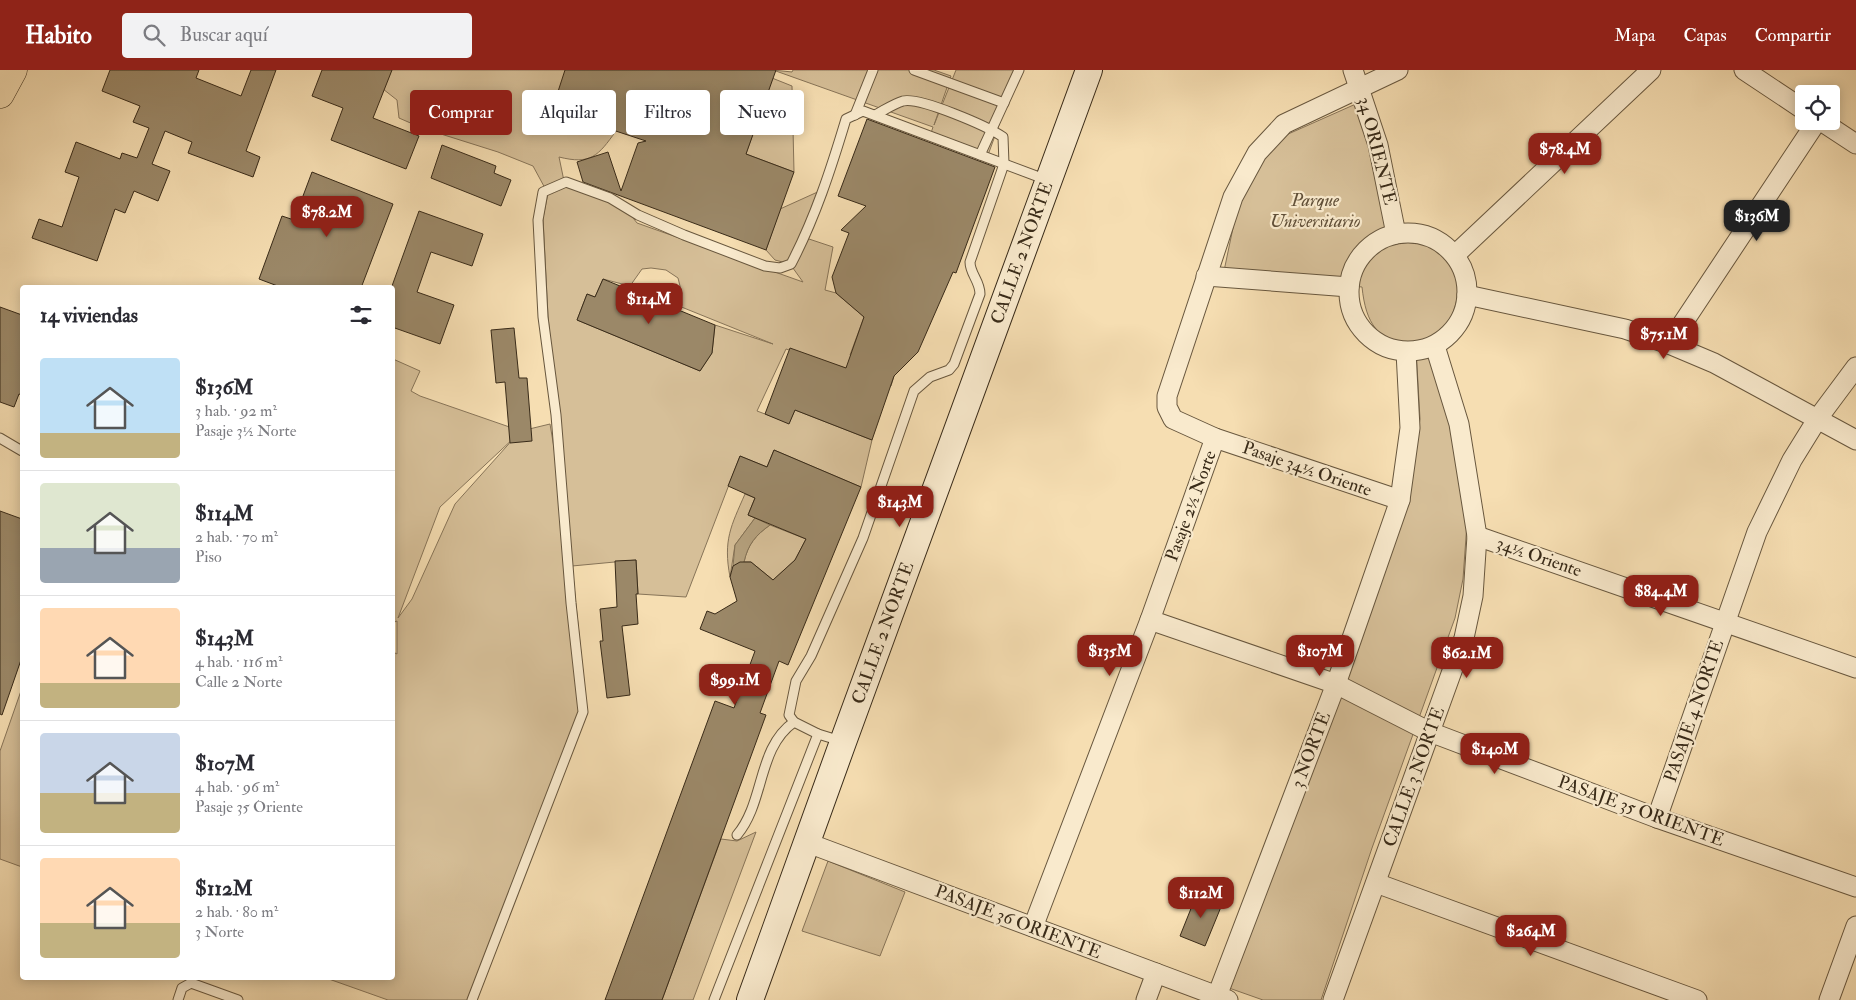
<!DOCTYPE html>
<html lang="es">
<head>
<meta charset="utf-8">
<style>
  :root { --surface:#fff; --page:#f2f2f3; --text:#2b2b33; --muted:#7c7c81; --line:#e1e1e2; --accent:#8f2418 }
  body { margin:0; font-family:"IM FELL Double Pica",serif; background:var(--page); color:var(--text); height:100vh; display:flex; flex-direction:column; font-size:19px; white-space:nowrap }
  * { box-sizing:border-box; margin:0 }
  p { font-size:16px; color:var(--muted) }
  .icon { flex:none; width:28px; height:28px; fill:none; stroke:currentColor; stroke-width:2; stroke-linecap:round; stroke-linejoin:round }
  .map { position:relative; flex:1; overflow:hidden }
  .panel { position:absolute; left:20px; top:215px; width:375px; height:695px; display:flex; flex-direction:column; background:var(--surface); border-radius:5px; box-shadow:0 2px 12px #0003 }
  .panel>* { flex:none }
  .banner { position:absolute; left:410px; top:20px; width:475px; height:45px; display:flex; gap:10px }
  .tools { position:absolute; left:1795px; top:15px; display:grid; gap:10px }
  .tools a { display:grid; place-items:center; width:45px; height:45px; border-radius:5px; background:var(--surface); box-shadow:0 2px 12px #0003; font-size:25px }
  .price { position:absolute; translate:-50% -42px; padding:0 11px; border-radius:10px; background:var(--accent); color:#fff; font-size:16px; line-height:32px; filter:drop-shadow(0 1px 2px #0008) }
  .price::after { content:''; position:absolute; left:50%; top:30px; width:15px; height:11px; margin-left:-8px; background:inherit; clip-path:polygon(0 0,100% 0,50% 100%) }
  .price.selected { background:#222; color:#fff }
  ul { padding:0; list-style:none }
  li { display:flex; align-items:center; gap:15px; height:125px; padding:0 20px }
  li+li { border-top:1px solid var(--line) }
  li span { display:grid; place-items:center; flex:none; width:140px; height:100px; border-radius:5px; color:#555 }
  li>.icon { margin-inline-start:auto }
  span .icon { width:60px; height:60px; fill:#fffc; stroke-width:1 }
  li b { font-size:21px }
  h2 { display:flex; justify-content:space-between; align-items:center; height:60px; padding:0 20px; font-size:21px }
  .tag { padding:0 18px; border-radius:5px; background:var(--surface); box-shadow:0 2px 12px #0003; font-size:18px; line-height:45px }
  .tag.selected { background:var(--accent); color:#fff }
  header { display:flex; align-items:center; gap:30px; box-sizing:border-box; height:70px; padding:0 25px; background:var(--accent); color:#fff }
  header strong { font-size:24px }
  nav { display:flex; gap:28px; margin-inline-start:auto; font-size:18px }
  .search { width:350px; height:45px; background:var(--page); display:flex; align-items:center; gap:12px; box-sizing:border-box; padding:0 18px; border-radius:5px; color:var(--muted); font-size:19px }
  .map>svg:first-child { display:block }
</style>
</head>
<body>
<header>
<strong>Habito</strong>
<div class="search"><svg class="icon" aria-label="search" viewBox="0 0 24 24"><circle cx="10" cy="10" r="6"/><path d="M15 15l6 6"/></svg>Buscar aquí</div>
<nav><a>Mapa</a><a>Capas</a><a>Compartir</a></nav>
</header>
<div class="map">
<svg width="1856" height="930" viewBox="0 0 1856 930">
  <rect width="100%" height="100%" fill="#f6deb2"/>
  <filter id="stains"><feTurbulence type="fractalNoise" baseFrequency=".004" numOctaves="4"/><feColorMatrix values="0 0 0 0 .2 0 0 0 0 .09 0 0 0 0 .02 0 0 0 .5 -.17"/></filter>
  <radialGradient id="worn" r=".72"><stop offset=".6" stop-color="#630" stop-opacity="0"/><stop offset="1" stop-color="#630" stop-opacity=".3"/></radialGradient>
  <g fill="#d6bf98" stroke="#877458" fill-rule="evenodd">
    <path d="M390,0H565L616,61C598,86 591,95 559,87L564,111L546,120L533,96L498,82L422,58L399,48L397,30L383,19Z"/>
    <path d="M773,0L792,2L793,0H934L951,6L934,55L956,0H1019L988,85L931,63L933,57Z"/>
    <path d="M772,8L792,16L794,102L746,84Z"/>
    <path d="M1358,33L1404,168C1412,169 1420,170 1427,173C1471,196 1464,249 1427,274L1451,347L1467,453L1463,509L1455,548L1372,778L1321,930H1263L1229,918L1410,417L1420,349L1416,278C1377,271 1366,254 1362,217L1224,201L1238,134L1261,93L1286,65Z"/>
    <path d="M566,114C592,123 620,129 637,153L803,212L790,194L775,190L766,180L780,139L822,120L803,167L833,177L825,220L836,223L864,247L850,285L894,306L891,316L867,305L786,279L757,341L789,353L795,340L872,370L861,417L774,380L767,397L740,386L686,527L638,524L636,490L572,496L587,642L476,930H388L326,908H392L393,582L397,584V551L392,553L393,289L420,301L411,321L420,326L521,361L550,354L568,462L548,246L543,148L548,123ZM651,198L666,200L678,208L681,220L679,236L773,274L715,255L712,283L700,301L577,250L587,224L595,227L603,209L630,216L642,199ZM515,367L455,434L412,529L398,548L440,437Z"/>
    <path d="M745,424L755,428L748,445L755,448L735,475L730,507C723,470 731,456 745,424Z"/>
    <path d="M770,455L806,469L795,490L773,510L751,492H744C748,474 756,465 770,455Z"/>
    <path d="M22,618V797L0,789V681Z"/>
    <path d="M756,762L693,930H662L721,769L737,771Z"/>
    <path d="M828,791L905,822L880,886L802,861Z"/>
  </g>
  <path fill="#b5a17e" stroke="#837155" d="M755,448L770,455C756,465 748,474 744,492L733,496L735,475Z"/>
  <g fill="#9b8868" stroke="#382a18">
    <path d="M110,0H199L196,8L241,26L251,0H276L246,81L260,87L253,107L188,83L192,72L165,61L152,94L170,101L158,131L134,121L125,143L115,139L97,191L32,168L39,149L62,157L79,107L65,102L76,72L120,89L122,83L137,88L149,58L133,52L140,36L102,21Z"/>
    <path d="M322,0H392L373,48L419,66L406,99L331,70L343,38L312,26Z"/>
    <path d="M565,0H776L746,84L794,102L766,180L583,112L577,92L608,82L621,121L638,73L646,71L552,40Z"/>
    <path d="M867,49L995,97L956,203L953,202L918,282L894,306L872,370L795,340L789,354L765,344L790,278L846,298L864,247L836,223L832,207L849,163L841,160L866,136L838,126Z"/>
    <path d="M442,75L496,96L494,103L511,110L501,136L431,108Z"/>
    <path d="M312,102L393,134L361,218H283L259,209L282,146L294,150Z"/>
    <path d="M419,141L483,164L472,196L431,182L417,222L454,235L440,274L392,257V216Z"/>
    <path d="M603,209L715,255L712,283L700,301L577,250L587,224L595,227Z"/>
    <path d="M0,237L22,245V325L19,324L14,337L0,332Z"/>
    <path d="M514,258L519,308H527L532,371L510,373L505,312L496,313L491,260Z"/>
    <path d="M774,380L861,417L788,595L779,591L760,643L766,645L662,930H605L715,631L734,638L755,581L700,559L707,541L715,544L737,531L730,507L733,496L740,492H751L773,510L795,490L806,469L748,445L755,428L728,416L740,386L767,397Z"/>
    <path d="M0,441L22,449V587L2,645L0,644Z"/>
    <path d="M636,490L638,524H636L638,554L622,556L630,625L607,628L600,571H603L600,539L617,537L615,491Z"/>
    <path d="M1198,821L1223,832L1205,876L1180,866Z"/>
  </g>
  <g fill="none" stroke-linecap="round" stroke-linejoin="round">
    <g stroke="#68573e" stroke-width="11">
      <g id="lane">
        <path d="M914,0L1004,33"/>
        <path d="M855,45L873,0"/>
        <path d="M980,85L1019,0"/>
        <path d="M0,368L22,381"/>
        <path d="M818,664L841,671"/>
        <path d="M737,765C765,732 757,678 794,652"/>
        <path d="M178,930L182,918L191,913L238,930"/>
        <path d="M472,930L583,642L571,533L556,345L543,247L538,150L543,122L566,112L610,128L638,145L684,165L765,196L780,198L791,194C815,148 831,99 846,49L863,41L1047,110"/>
        <path d="M714,930L818,664L794,652L789,645L796,611L811,586L863,468L914,321L930,307L949,300L954,294L980,224C980,211 970,204 970,192L1004,94L1003,67C987,56 920,27 903,31C893,34 883,41 875,45"/>
      </g>
    </g>
    <g stroke="#68573e" stroke-width="21">
      <g id="street">
        <path d="M1353,0L1378,75L1396,164"/>
        <path d="M1398,0L1284,54L1257,83L1233,127L1167,326V337L1173,349L1215,368L1400,430"/>
        <path d="M1744,0L1804,40"/>
        <path d="M1821,51L1856,74"/>
        <circle cx="1408" cy="222" r="59"/>
        <path d="M1455,185L1651,0"/>
        <path d="M1206,206L1349,217"/>
        <path d="M1467,225L1625,259L1669,274L1714,293L1856,370"/>
        <path d="M1669,274L1817,51"/>
        <path d="M1477,466L1856,598"/>
        <path d="M1150,550L1336,614L1430,662L1657,748L1856,817"/>
        <path d="M1657,748L1757,462L1792,390L1818,348L1856,297"/>
        <path d="M808,773L1228,930"/>
        <path d="M1376,813L1697,930"/>
        <path d="M1033,857L1150,550L1215,368"/>
        <path d="M1217,926L1336,614L1400,430L1410,358L1406,282"/>
        <path d="M1146,930L1156,903"/>
        <path d="M1333,930L1464,568L1473,526L1477,466L1459,354L1435,276"/>
        <path d="M1829,930L1856,856"/>
      </g>
    </g>
    <g stroke="#382a18" stroke-width="28">
      <path id="secondary" d="M750,930L843,672L1089,0"/>
    </g>
    <g stroke="#382a18" stroke-width="29">
      <path id="highway" d="M0,24L13,0"/>
    </g>
    <use href="#lane" stroke="#f9eacd" stroke-width="9"/>
    <use href="#street" stroke="#f9eacd" stroke-width="19"/>
    <use href="#secondary" stroke="#f9eacd" stroke-width="26"/>
    <use href="#highway" stroke="#f6deb2" stroke-width="28"/>
  </g>
  <g text-anchor="middle" dominant-baseline="central" stroke-width="4.5" stroke-linejoin="round" paint-order="stroke">
    <g font-size="18" fill="#382a18" stroke="#f9eacd">
      <text transform="translate(1377 81) rotate(76)">34 ORIENTE</text>
      <text transform="translate(1022 183) rotate(-70)">CALLE 2 NORTE</text>
      <text transform="translate(1307 399) rotate(19)">Pasaje 34½ Oriente</text>
      <text transform="translate(1191 436) rotate(-70)">Pasaje 2½ Norte</text>
      <text transform="translate(1539 487) rotate(19)">34½ Oriente</text>
      <text transform="translate(883 563) rotate(-70)">CALLE 2 NORTE</text>
      <text transform="translate(1694 641) rotate(-71)">PASAJE 4 NORTE</text>
      <text transform="translate(1311 680) rotate(-69)">3 NORTE</text>
      <text transform="translate(1414 707) rotate(-70)">CALLE 3 NORTE</text>
      <text transform="translate(1641 741) rotate(20)">PASAJE 35 ORIENTE</text>
      <text transform="translate(1018 852) rotate(21)">PASAJE 36 ORIENTE</text>
    </g>
    <g font-size="18" font-style="italic" fill="#604f38" stroke="#f9eacd">
      <text x="1315" y="130">Parque<tspan x="1315" dy="21">Universitario</tspan></text>
    </g>
  </g>
  <rect width="100%" height="100%" filter="url(#stains)"/>
  <rect width="100%" height="100%" fill="url(#worn)"/>
</svg>
<div class="tools">
<a><svg class="icon" aria-label="locate" viewBox="0 0 24 24"><circle cx="12" cy="12" r="6"/><path d="M12 2v4M12 18v4M2 12h4M18 12h4"/></svg></a>
</div>
<b class="price" style="left:1565px;top:105px">$78.4M</b>
<b class="price" style="left:327px;top:168px">$78.2M</b>
<b class="price selected" style="left:1757px;top:172px">$136M</b>
<b class="price" style="left:649px;top:255px">$114M</b>
<b class="price" style="left:1664px;top:290px">$75.1M</b>
<b class="price" style="left:900px;top:458px">$143M</b>
<b class="price" style="left:1661px;top:547px">$84.4M</b>
<b class="price" style="left:1110px;top:607px">$135M</b>
<b class="price" style="left:1320px;top:607px">$107M</b>
<b class="price" style="left:1467px;top:609px">$62.1M</b>
<b class="price" style="left:735px;top:636px">$99.1M</b>
<b class="price" style="left:1495px;top:705px">$140M</b>
<b class="price" style="left:1201px;top:849px">$112M</b>
<b class="price" style="left:1531px;top:887px">$264M</b>
<div class="banner">
<a class="tag selected">Comprar</a>
<a class="tag">Alquilar</a>
<a class="tag">Filtros</a>
<a class="tag">Nuevo</a>
</div>
<section class="panel">
<h2>14 viviendas<svg class="icon" aria-label="filters" viewBox="0 0 24 24"><path d="M4 7h16M4 17h16"/><circle cx="9" cy="7" r="2"/><circle cx="15" cy="17" r="2"/></svg></h2>
<ul>
<li><span style="background:linear-gradient(#bfe0f5 75%,#c2b280 0)"><svg class="icon" aria-label="home" viewBox="0 0 24 24"><path d="M3 11l9-7 9 7M6 9v11h12V9"/></svg></span><div><b>$136M</b><p>3 hab. · 92 m²</p><p>Pasaje 3½ Norte</p></div></li>
<li><span style="background:linear-gradient(#dfe7d0 65%,#9aa5b1 0)"><svg class="icon" aria-label="home" viewBox="0 0 24 24"><path d="M3 11l9-7 9 7M6 9v11h12V9"/></svg></span><div><b>$114M</b><p>2 hab. · 70 m²</p><p>Piso</p></div></li>
<li><span style="background:linear-gradient(#ffd9b3 75%,#c2b280 0)"><svg class="icon" aria-label="home" viewBox="0 0 24 24"><path d="M3 11l9-7 9 7M6 9v11h12V9"/></svg></span><div><b>$143M</b><p>4 hab. · 116 m²</p><p>Calle 2 Norte</p></div></li>
<li><span style="background:linear-gradient(#c9d6e8 60%,#c2b280 0)"><svg class="icon" aria-label="home" viewBox="0 0 24 24"><path d="M3 11l9-7 9 7M6 9v11h12V9"/></svg></span><div><b>$107M</b><p>4 hab. · 96 m²</p><p>Pasaje 35 Oriente</p></div></li>
<li><span style="background:linear-gradient(#ffd9b3 65%,#c2b280 0)"><svg class="icon" aria-label="home" viewBox="0 0 24 24"><path d="M3 11l9-7 9 7M6 9v11h12V9"/></svg></span><div><b>$112M</b><p>2 hab. · 80 m²</p><p>3 Norte</p></div></li>
</ul>
</section>
</div>
</body>
</html>
